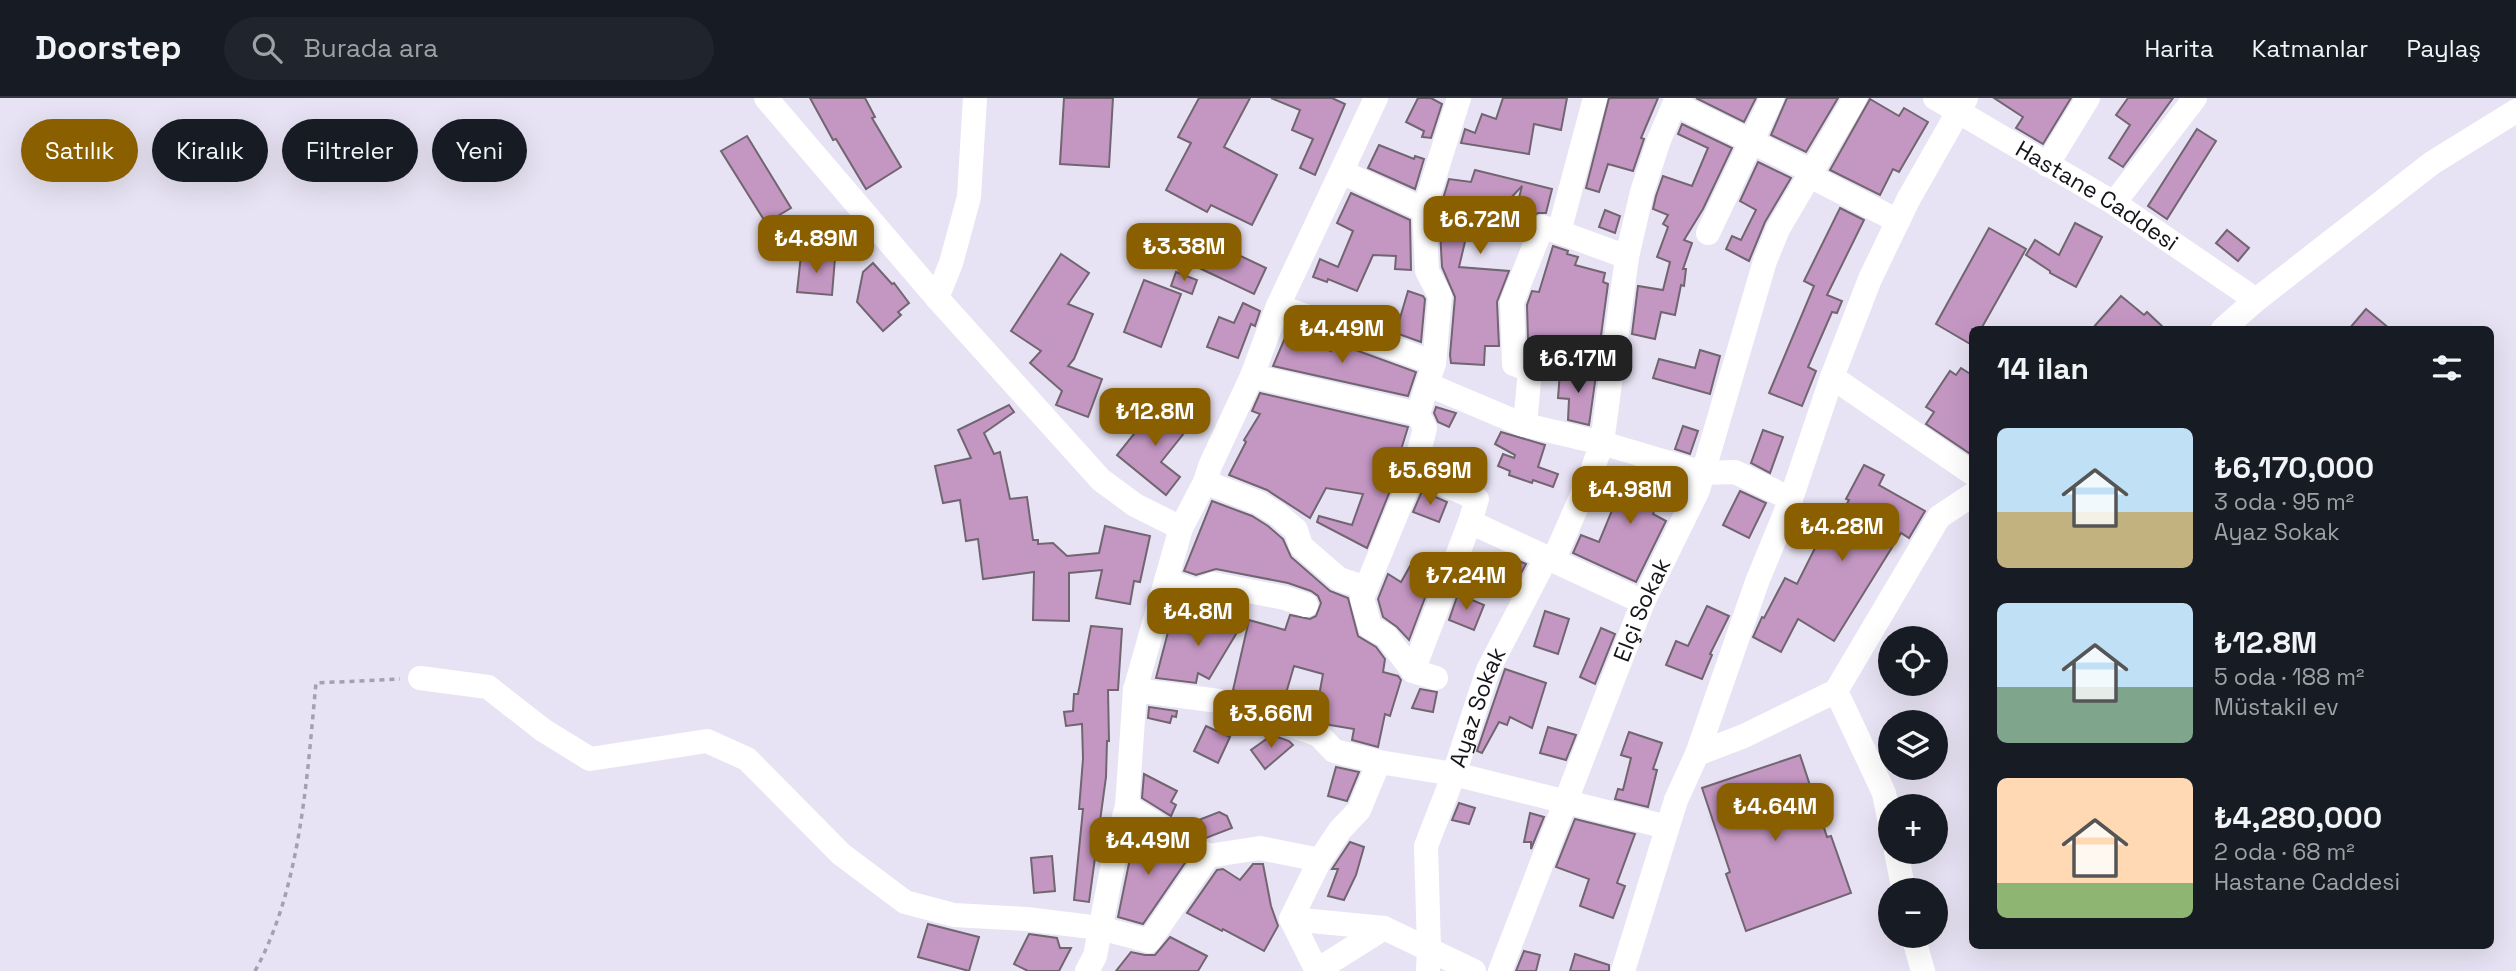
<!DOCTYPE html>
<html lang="tr">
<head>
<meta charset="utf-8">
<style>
  :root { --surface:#171b24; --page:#20242c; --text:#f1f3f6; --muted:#9ea1a6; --line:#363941; --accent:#8a5f00 }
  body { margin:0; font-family:"Space Grotesk",sans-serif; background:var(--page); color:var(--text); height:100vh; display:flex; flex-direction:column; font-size:26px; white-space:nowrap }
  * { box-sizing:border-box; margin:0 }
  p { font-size:23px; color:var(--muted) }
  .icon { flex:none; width:38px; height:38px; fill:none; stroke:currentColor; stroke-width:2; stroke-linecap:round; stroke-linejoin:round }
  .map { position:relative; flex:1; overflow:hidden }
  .side { position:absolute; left:1969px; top:228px; width:525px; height:623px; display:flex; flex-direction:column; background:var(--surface); border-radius:10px; box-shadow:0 7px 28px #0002 }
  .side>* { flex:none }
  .hud { position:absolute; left:21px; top:21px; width:665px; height:63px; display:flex; gap:14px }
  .buttons { position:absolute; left:1878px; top:528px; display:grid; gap:14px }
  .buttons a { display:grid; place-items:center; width:70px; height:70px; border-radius:50%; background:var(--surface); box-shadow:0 7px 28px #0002; font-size:35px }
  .price { position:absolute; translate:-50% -60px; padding:0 16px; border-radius:14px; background:var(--accent); color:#fff; font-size:23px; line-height:46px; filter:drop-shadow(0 2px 4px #0008) }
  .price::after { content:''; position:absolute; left:50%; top:42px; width:21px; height:16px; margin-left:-10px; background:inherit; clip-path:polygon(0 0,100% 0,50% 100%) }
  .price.selected { background:#222; color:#fff }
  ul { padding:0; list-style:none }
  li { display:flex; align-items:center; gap:21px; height:175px; padding:0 28px }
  li span { display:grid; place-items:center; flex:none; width:196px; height:140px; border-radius:10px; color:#555 }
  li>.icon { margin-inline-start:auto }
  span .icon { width:84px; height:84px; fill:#fffc; stroke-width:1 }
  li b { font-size:30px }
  h2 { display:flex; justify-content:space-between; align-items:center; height:84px; padding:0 28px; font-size:30px }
  .pill { padding:0 24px; border-radius:32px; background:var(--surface); box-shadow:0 7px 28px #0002; font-size:24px; line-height:63px }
  .pill.selected { background:var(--accent); color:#fff }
  header { display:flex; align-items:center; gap:42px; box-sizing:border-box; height:98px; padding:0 35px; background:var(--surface); border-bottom:2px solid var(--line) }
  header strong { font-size:33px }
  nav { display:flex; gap:38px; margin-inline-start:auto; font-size:24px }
  .search { width:490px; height:63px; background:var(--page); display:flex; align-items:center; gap:18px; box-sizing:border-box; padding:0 24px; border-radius:38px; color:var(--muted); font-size:26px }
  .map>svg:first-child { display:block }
</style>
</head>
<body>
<header>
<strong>Doorstep</strong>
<div class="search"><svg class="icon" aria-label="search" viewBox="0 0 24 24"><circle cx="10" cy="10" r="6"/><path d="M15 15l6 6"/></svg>Burada ara</div>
<nav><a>Harita</a><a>Katmanlar</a><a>Paylaş</a></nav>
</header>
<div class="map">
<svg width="2516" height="873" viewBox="0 0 2516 873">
  <rect width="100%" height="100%" fill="#e8e3f4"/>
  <g fill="#c497c3" stroke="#716570" stroke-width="2">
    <path d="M810,0H865L875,19L872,20L901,69L866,91L836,41L833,42Z"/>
    <path d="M1064,0H1113L1109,69L1060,66Z"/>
    <path d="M1199,0H1250L1224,49L1277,77L1252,127L1211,107L1207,114L1166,92L1191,45L1178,39Z"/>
    <path d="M1271,0H1332L1345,6L1315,77L1300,70L1313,41L1292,32L1300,12Z"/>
    <path d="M1418,0H1431L1442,6L1431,40L1422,39L1424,33L1406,24Z"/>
    <path d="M1503,0H1567L1561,32L1534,26L1529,56L1461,45L1465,31L1475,35L1482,16L1496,21Z"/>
    <path d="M1609,0H1658L1641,40L1644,41L1633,73L1608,66L1599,94L1586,90Z"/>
    <path d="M1696,0H1756L1744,24Z"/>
    <path d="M1787,0H1838L1806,54L1771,37Z"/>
    <path d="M1994,0H2071L2043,46L2016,30L2023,19Z"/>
    <path d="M2128,0H2173L2123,69L2109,60L2130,27L2116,17Z"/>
    <path d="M1870,1L1899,18L1904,10L1928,24L1899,74L1893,71L1880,97L1830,72Z"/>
    <path d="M1682,26L1732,50L1703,111L1684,142L1692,145L1683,171H1686L1684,188L1681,187L1675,217L1661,214L1655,241L1632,236L1638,188L1663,192L1670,164L1657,159L1668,129L1663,126L1668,117L1653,111L1656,98L1663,78L1692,88L1708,50L1678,36Z"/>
    <path d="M2197,31L2216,43L2167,121L2148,108Z"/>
    <path d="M747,38L791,110L766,125L721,53Z"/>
    <path d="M1379,47L1414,61L1415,58L1424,61L1415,91L1368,70Z"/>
    <path d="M1758,64L1791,80L1765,124L1749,163L1726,151L1732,138L1741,142L1756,112L1740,103Z"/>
    <path d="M1475,72L1552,91L1546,115H1538L1532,118L1521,142L1509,139L1522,88L1480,133L1468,131L1459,169L1509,173L1497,204L1499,248H1485L1484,267L1451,265L1450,257L1455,199L1442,169L1439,114L1449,81L1471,84Z"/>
    <path d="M1351,95L1410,122L1411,172L1395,171L1396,158L1373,157L1357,193L1328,181L1327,184L1313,179L1320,161L1338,169L1353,133L1337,125Z"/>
    <path d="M1840,110L1864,122L1827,197L1842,203L1837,215L1832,214L1808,269L1816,273L1802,308L1769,295L1814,188L1804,183Z"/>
    <path d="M1605,112L1620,118L1615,135L1599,129Z"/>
    <path d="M2075,125L2102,139L2076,189L2050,175V173L2026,157L2035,142L2059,157Z"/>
    <path d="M1989,130L2026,151L1981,231H1972V247L1936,226Z"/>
    <path d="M2227,132L2249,150L2238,163L2216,145Z"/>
    <path d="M1211,144L1266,170L1254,196L1199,170Z"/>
    <path d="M1553,148L1568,153L1567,156L1578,159L1575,167L1605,175L1603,184L1608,186L1600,245L1528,241L1527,207L1532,193L1539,194Z"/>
    <path d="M1061,156L1089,175L1068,206L1093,216L1074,261L1068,268L1102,281L1088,319L1056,307L1062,293L1030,265L1041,253L1011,233Z"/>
    <path d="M801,157L835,160L832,197L797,194Z"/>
    <path d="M873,165L892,186L894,185L909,205L898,214L901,217L883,233L857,204L863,174Z"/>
    <path d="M1176,174L1197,182L1192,196L1171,188Z"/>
    <path d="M1144,182L1181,196L1161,249L1124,234Z"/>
    <path d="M1408,193L1423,198L1425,201L1421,244L1354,220L1355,217L1397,230Z"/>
    <path d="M2121,198L2144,217L2147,214L2165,231H2092Z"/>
    <path d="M1243,205L1260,213L1255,228L1251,226L1238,260L1207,249L1219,219L1234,225Z"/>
    <path d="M2366,211L2390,231H2349Z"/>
    <path d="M1290,228L1306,234L1303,242L1331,253L1332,246L1342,247L1416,274L1408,298L1273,268Z"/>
    <path d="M1700,252L1720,258L1710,296L1653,280L1659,261L1695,270Z"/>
    <path d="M1961,270L1972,277V357L1926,326L1934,314L1926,309L1950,273L1956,277Z"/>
    <path d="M1560,274L1596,277L1589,327L1568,322L1569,301L1558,300Z"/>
    <path d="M1260,295L1408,329L1400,355L1403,356L1400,368L1367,450L1317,424L1319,418L1352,427L1363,396L1326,390L1310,420L1267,392L1229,377L1246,344L1244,342L1260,316L1252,313Z"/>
    <path d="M1159,305L1189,329L1161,364L1180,379L1166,397L1117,357Z"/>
    <path d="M1009,307L1014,314L984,335L994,356L1000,354L1010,401L1027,399L1033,442H1038V446L1053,445L1067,458L1099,455L1105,428L1150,438L1140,484L1134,483L1130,506L1096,500L1102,472L1069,475V523L1033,522L1034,474L983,481L978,441L966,443L960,402L943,405L935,368L971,360L958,332Z"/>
    <path d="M1436,309L1456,315L1449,329L1438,324L1434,315Z"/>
    <path d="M1683,328L1698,333L1690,356L1675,351Z"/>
    <path d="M1763,332L1783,339L1770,375L1751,365Z"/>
    <path d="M1501,334L1545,347L1538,369L1558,376L1553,389L1533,382L1532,385L1509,377L1510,373L1498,368L1503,356L1514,360L1515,357L1495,346Z"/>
    <path d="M1864,367L1884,377L1879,387L1925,413L1909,440L1901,435L1834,543L1798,521L1781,554L1753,539L1762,519L1764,520L1785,480L1797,486L1816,448L1821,450L1849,402L1846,401Z"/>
    <path d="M1630,369L1685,385L1679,397L1662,391L1653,416L1666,423L1636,484L1573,455L1581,437L1599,444Z"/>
    <path d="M1422,393L1447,404L1439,424L1413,414Z"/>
    <path d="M1740,393L1766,405L1749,440L1723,427Z"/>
    <path d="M1212,403L1252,418L1268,428L1283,441L1291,459L1330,493L1348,500L1358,538L1376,549L1385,561L1383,574L1398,578L1401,582L1390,618L1385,616L1378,649L1352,642L1354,631L1330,627L1315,620L1323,576L1294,568L1282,609L1233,592L1249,522L1285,532L1290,517L1310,521L1316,518L1321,505L1318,498L1311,493L1288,485L1216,471L1196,477L1184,473Z"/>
    <path d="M1508,458L1526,466L1511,494L1494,486Z"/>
    <path d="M1413,463L1434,476L1409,542L1397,529L1383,519L1378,501L1388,476L1401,484Z"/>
    <path d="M1458,496L1484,507L1474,532L1449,522Z"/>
    <path d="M1707,508L1729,518L1710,556L1712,557L1702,581L1666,567L1676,543L1688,548Z"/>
    <path d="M1204,510L1245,521L1209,581L1198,575L1196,585L1156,580L1168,534L1201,536Z"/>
    <path d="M1545,513L1569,521L1558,556L1534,548Z"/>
    <path d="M1091,528L1122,531L1118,592H1108L1109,643H1107L1106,679L1089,804L1074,802L1083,711H1079L1083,661L1082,626L1066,628L1064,614L1073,613L1074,596H1078Z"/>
    <path d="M1601,530L1615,536L1595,586L1580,579Z"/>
    <path d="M1505,571L1546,585L1532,630L1510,619L1507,627L1499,624L1482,655L1477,653Z"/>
    <path d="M1420,591L1437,594L1433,614L1412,610Z"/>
    <path d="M1149,609L1177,613L1176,619L1172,618L1170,625L1148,620Z"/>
    <path d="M1206,628L1230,639L1218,665L1194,653Z"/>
    <path d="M1548,629L1576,637L1566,662L1540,655Z"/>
    <path d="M1629,634L1662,645L1653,671L1657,672L1648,709L1615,701L1618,691L1623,692L1631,660L1621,657Z"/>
    <path d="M1272,637L1289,643L1293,647L1265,671L1251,652Z"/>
    <path d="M1800,657L1827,739L1831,738L1851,795L1746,833L1726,776L1730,774L1702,690Z"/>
    <path d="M1336,669L1359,674L1347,703L1328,698Z"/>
    <path d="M1144,676L1177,693L1171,704L1176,707L1171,718L1142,700Z"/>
    <path d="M1459,705L1475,710L1469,726L1452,722Z"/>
    <path d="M1219,714L1227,718L1232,730L1206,740L1186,727Z"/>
    <path d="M1530,715L1544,719L1531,751V744H1524Z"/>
    <path d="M1575,721L1635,736L1617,785L1625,788L1613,820L1580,808L1589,781L1556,769Z"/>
    <path d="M1136,731L1187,762L1143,826L1118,819Z"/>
    <path d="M1350,744L1364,749L1356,777L1344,802L1328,798L1338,771H1332Z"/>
    <path d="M1052,758L1055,793L1034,795L1031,760Z"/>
    <path d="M1253,766H1263L1271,808L1278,828L1264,853L1223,831L1222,833L1187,815L1217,772L1223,771L1240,782Z"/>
    <path d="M928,826L979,839L969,873L918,859Z"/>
    <path d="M1029,836L1057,840L1060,850H1071L1059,873H1028L1014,866Z"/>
    <path d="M1170,839L1207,858L1198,873H1116L1131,854L1145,857H1155Z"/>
    <path d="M1524,853L1540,857L1536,873H1516Z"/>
    <path d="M1575,856L1609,867V873H1570Z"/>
  </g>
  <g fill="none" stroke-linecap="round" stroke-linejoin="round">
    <path stroke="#a4a0ad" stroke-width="3.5" stroke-dasharray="5 5" stroke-linecap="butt" d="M255,873C301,790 307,678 316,585L400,581"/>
    <g stroke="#fff" stroke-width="24">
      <path d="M766,0L937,200L1101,382L1135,407L1181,430"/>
      <path id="s1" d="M1935,0L2114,105L2256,202"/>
      <path d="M1675,6L1813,74"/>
      <path d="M2047,67L2088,0"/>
      <path d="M1342,74L1424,112"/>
      <path d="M1810,78L1898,123"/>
      <path d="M2114,105L2195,0"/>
      <path d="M1559,134L1627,159"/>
      <path d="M1708,135L1772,0"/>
      <path d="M937,200L951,165L969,99L975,0"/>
      <path d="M1278,208L1434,265"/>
      <path d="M2223,231L2256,202L2432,65L2516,13"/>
      <path d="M1252,278L1418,316"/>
      <path d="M1832,279L1972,375"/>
      <path d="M1429,287L1521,326L1602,345L1703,375L1735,374L1791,401"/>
      <path d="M1525,327L1530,272L1514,266L1512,204L1542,129L1559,134L1595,0"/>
      <path d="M1205,384L1259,405L1277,416L1296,432L1301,448L1339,481L1366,490"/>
      <path d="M1470,424L1643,504"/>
      <path d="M1166,483L1197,493L1213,486L1285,500L1306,507"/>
      <path d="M1413,573L1470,424L1477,401L1414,373"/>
      <path d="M420,580L488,589L543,632L590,661L707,643L747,661L841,756L905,804L954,817L1026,821L1100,830L1149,843L1208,758"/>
      <path d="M1436,580L1413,573L1386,538L1370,529L1362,500L1414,373L1425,330L1418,316L1434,265L1440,198L1427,173L1424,112L1459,0"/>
      <path d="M1135,592L1219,603L1319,637L1334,653L1379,664L1454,676L1667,729"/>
      <path d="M1697,656L1744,638L1836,593"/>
      <path d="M1127,708L1208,758L1260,750L1320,762"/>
      <path d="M1890,726L1884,695L1836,593L1939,419L1972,397"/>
      <path d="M1896,754L1904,793"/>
      <path d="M1291,821L1384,830"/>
      <path d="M1913,838L1923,873"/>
      <path d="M1087,873L1095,858L1118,740L1127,708L1135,592L1181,430L1205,384L1210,368L1252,278L1278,208L1376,0"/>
      <path d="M1316,873L1384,830L1474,873"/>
      <path d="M1317,873L1291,821L1320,762L1340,732L1359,712L1379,664"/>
      <path id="s2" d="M1428,873L1429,850L1426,748L1454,676L1488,572L1544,464L1553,463L1589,381L1602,345L1627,159L1642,94L1659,42L1677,0"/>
      <path id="s3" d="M1500,873L1643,504L1698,392L1765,163L1778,131L1855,0"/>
      <path d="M1623,873L1676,702L1697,656L1757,484L1791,401L1832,279L1870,181L1908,102L1966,0"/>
    </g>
  </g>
  <g text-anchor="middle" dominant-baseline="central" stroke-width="7" stroke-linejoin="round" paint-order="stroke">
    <g font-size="23" fill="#16141a" stroke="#e8e3f4">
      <text stroke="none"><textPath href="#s1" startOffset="189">Hastane Caddesi</textPath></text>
      <text stroke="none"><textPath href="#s3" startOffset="388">Elçi Sokak</textPath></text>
      <text stroke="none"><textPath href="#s2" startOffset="273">Ayaz Sokak</textPath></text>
    </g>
  </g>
</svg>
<div class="buttons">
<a><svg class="icon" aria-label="locate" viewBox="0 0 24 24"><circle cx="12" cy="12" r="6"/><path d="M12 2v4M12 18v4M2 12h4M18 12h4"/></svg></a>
<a><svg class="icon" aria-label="layers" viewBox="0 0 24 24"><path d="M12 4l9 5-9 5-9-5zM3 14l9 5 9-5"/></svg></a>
<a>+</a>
<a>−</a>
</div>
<b class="price" style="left:1480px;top:158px">₺6.72M</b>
<b class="price" style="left:816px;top:177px">₺4.89M</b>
<b class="price" style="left:1184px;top:185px">₺3.38M</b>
<b class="price" style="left:1342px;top:267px">₺4.49M</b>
<b class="price selected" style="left:1578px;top:297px">₺6.17M</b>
<b class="price" style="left:1155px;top:350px">₺12.8M</b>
<b class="price" style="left:1430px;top:409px">₺5.69M</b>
<b class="price" style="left:1630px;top:428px">₺4.98M</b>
<b class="price" style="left:1842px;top:465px">₺4.28M</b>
<b class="price" style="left:1466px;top:514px">₺7.24M</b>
<b class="price" style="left:1198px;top:550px">₺4.8M</b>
<b class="price" style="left:1271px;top:652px">₺3.66M</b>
<b class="price" style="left:1775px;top:745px">₺4.64M</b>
<b class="price" style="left:1148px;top:779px">₺4.49M</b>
<div class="hud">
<a class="pill selected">Satılık</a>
<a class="pill">Kiralık</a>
<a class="pill">Filtreler</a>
<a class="pill">Yeni</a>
</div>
<section class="side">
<h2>14 ilan<svg class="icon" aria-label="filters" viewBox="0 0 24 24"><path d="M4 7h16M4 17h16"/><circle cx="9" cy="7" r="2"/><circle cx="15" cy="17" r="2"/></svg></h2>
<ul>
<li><span style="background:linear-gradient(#bfe0f5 60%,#c2b280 0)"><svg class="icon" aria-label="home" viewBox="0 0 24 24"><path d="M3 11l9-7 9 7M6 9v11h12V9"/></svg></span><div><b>₺6,170,000</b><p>3 oda · 95 m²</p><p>Ayaz Sokak</p></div></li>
<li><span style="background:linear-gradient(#bfe0f5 60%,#7fa58c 0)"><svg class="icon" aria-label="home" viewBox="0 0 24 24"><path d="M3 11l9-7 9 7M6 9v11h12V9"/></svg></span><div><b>₺12.8M</b><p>5 oda · 188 m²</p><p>Müstakil ev</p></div></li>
<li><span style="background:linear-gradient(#ffd9b3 75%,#8fb573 0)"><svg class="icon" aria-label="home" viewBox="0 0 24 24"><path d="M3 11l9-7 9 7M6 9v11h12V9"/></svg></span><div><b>₺4,280,000</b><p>2 oda · 68 m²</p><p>Hastane Caddesi</p></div></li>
</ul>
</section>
</div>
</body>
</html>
